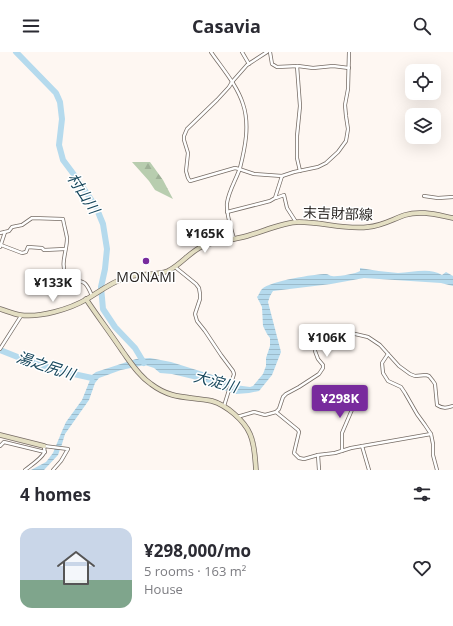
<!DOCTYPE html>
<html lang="en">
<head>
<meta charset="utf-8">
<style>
  :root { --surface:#fff; --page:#f7f7f7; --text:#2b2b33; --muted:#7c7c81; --line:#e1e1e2; --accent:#782b9d }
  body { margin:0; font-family:"Open Sans","Noto Sans JP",sans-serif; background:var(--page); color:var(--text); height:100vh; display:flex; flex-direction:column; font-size:15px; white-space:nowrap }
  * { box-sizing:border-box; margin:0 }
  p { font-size:13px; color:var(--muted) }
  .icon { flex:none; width:22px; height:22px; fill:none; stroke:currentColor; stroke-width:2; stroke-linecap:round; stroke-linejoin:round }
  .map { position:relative; height:418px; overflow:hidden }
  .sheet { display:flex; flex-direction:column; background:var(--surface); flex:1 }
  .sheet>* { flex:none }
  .tools { position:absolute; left:405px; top:12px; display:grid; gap:8px }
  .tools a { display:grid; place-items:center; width:36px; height:36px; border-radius:8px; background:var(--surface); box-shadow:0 4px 16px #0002; font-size:20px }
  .price { position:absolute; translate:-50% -34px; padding:0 9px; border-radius:4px; background:#fff; color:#222; font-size:13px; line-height:26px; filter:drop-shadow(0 1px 2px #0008) }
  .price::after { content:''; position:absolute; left:50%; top:24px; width:12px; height:9px; margin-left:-6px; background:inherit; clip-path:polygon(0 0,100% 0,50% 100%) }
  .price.on { background:var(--accent); color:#fff }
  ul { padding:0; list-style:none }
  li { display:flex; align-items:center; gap:12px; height:100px; padding:0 20px }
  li+li { border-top:1px solid var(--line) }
  li span { display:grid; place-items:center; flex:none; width:112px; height:80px; border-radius:12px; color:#555 }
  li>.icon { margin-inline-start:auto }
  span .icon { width:48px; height:48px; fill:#fffc; stroke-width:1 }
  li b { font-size:17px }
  h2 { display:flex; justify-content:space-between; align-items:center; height:48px; padding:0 20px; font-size:17px }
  header { display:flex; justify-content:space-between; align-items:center; height:52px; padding:0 20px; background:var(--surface); font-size:18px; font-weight:700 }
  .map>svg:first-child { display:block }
</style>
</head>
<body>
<header><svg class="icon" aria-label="menu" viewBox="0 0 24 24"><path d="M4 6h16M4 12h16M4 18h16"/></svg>Casavia<svg class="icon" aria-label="search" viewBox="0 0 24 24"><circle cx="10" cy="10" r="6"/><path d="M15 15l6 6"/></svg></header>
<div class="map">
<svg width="453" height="418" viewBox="0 0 453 418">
  <defs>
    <pattern id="forest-firs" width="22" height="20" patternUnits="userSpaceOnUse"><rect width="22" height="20" fill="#b8cdaf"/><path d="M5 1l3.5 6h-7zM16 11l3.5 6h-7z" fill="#9eb096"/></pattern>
    <pattern id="cemetery-stones" width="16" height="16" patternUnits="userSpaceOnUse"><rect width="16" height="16" fill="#c4d9bb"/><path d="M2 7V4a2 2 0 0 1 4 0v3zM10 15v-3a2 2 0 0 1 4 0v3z" fill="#a8baa0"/></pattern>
    <pattern id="water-rules" width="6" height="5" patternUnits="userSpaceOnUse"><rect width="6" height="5" fill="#b5daed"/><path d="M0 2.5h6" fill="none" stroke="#9cbbcb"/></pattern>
  </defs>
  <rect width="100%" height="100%" fill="#fef7f2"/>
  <path fill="url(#forest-firs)" d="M132,110H150L163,128L173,147L155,138L149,129Z"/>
  <path fill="url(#cemetery-stones)" d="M212,179L215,182L217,188L201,192L196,182L204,180Z"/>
  <path fill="url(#water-rules)" d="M360,216C372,218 385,220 398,221C412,221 429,215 442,223L446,220L453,224V234L441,231L364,226L331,232L273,239L270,244L268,250L281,300L272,323L259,339L249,341L236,342L220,337L218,333L172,322L160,321L154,316L145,313L121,318L99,326L95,331L89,348L65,382L62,392L58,403L44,418H31L46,410L53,401L62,379L66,370L82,348L92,323L96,320L136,307L150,306L171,310L222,326L235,333L250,335L253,334L263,322L266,314V306L270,294V286L267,282L263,274L262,255L257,245C259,243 260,239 262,237C270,229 315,222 326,222C328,222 330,224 332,224C337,225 355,222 360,219Z"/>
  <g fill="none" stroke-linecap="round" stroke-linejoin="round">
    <g stroke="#b5daed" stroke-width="6">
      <path d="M16,0L56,41L60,50L62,67L59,93L63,108L75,124L96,155L103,172L107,197L105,217L101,235L103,257L115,275L135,296L144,311"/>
      <path d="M0,298C30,311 61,320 92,326"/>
    </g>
    <g stroke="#766c65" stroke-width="4">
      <g id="street">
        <path d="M211,0C222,16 237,33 243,52C250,73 245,96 240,116C236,128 229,138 227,151C226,163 231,175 234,187"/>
        <path d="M242,0L249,12"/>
        <path d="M267,0L247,13L232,30L229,35L217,48L187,77L184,84V88L188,101L186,119L188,126L190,129L235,116L239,117L254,122L282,124L294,120L318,115L326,111L338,100L346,89L348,77L346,64L345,53L348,37L349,0"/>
        <path d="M270,0L272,12L277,15L298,14L313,16L333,14L349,16"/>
        <path d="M297,14L300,54L297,84V106L300,119"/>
        <path d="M424,144L438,146L453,145"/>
        <path d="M276,146L284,143L287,156L296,170"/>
        <path d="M227,160L270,149L275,146L282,124"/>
        <path d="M0,181L9,179L12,175L22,173L32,166L63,167C64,173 66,180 67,186C67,200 60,210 66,225C82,232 84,224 92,244"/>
        <path d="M1,193L22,201L26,200L28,195L42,196L44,198L65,197"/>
        <path d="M0,195L5,180"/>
        <path d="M175,215L196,232L199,236L200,242V247L195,262L197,269L205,279L221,303L233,319L234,322L224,354"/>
        <path d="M0,297L21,264"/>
        <path d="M388,302L382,311L383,321L388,329L401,335L405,341L417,362L425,373L431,382L433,392V403L437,418"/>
        <path d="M276,360L298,378L299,380L294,401L299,406L304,407L318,403L335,401L351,396L431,382"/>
        <path d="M237,365L254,360L265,363L276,360L279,357L283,345L286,342L299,335L319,322L323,316V313L318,307L315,299V289L319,285L326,281L338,278L368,285L380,293L399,314L410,322L415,324L426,323L429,324L433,329L435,332L437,353C443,357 447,356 453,354"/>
        <path d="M0,394L4,390L45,400"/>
        <path d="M362,394L369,418"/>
        <path d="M342,399V381L360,339"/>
        <path d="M318,403L319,418"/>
        <path d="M25,418C30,414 41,407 44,401C45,398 44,397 44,394L68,397L61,409L53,418"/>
      </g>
    </g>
    <g stroke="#766c65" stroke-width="5.5">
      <g id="secondary">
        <path d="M86,247C98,265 111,282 123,300C131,311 139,324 151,332C172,348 188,344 212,349C226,353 244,368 250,382C255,393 255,406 256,418"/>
        <path d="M0,257C7,259 13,262 20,263C40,266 70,257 87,247C100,239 112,230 127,225C140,221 155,224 168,219C182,212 190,199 205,193C218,189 233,188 247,184C262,180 283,170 299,170C322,170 346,178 368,175C382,174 393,167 405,163C421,158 437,163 453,166"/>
        <path d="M0,383L44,394"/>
      </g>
    </g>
    <use href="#street" stroke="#fff" stroke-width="2.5"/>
    <use href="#secondary" stroke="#e4dfc3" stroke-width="4"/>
  </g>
  <circle fill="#782b9d" stroke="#fff" stroke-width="1.5" cx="146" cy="209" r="4"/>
  <g text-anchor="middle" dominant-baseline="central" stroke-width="3" stroke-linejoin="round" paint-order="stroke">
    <g font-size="14" fill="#292522" stroke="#fff">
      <text transform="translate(338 161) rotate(2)">末吉財部線</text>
    </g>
    <g font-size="14" fill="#292522" stroke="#fff">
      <text x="146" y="224">MONAMI</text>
    </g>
    <g font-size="15" font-style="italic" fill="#17475c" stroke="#fff">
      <text transform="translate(84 141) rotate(57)">村山川</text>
      <text transform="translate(46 313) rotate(18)">湯之尻川</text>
      <text transform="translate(216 329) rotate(15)">大淀川</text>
    </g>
  </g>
</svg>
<div class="tools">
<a><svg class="icon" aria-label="locate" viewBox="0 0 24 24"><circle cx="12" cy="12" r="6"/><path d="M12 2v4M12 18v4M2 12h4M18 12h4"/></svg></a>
<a><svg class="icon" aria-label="layers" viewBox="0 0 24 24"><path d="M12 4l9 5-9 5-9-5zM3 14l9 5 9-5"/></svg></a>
</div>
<b class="price" style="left:205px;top:202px">¥165K</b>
<b class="price" style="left:53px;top:251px">¥133K</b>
<b class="price" style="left:327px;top:306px">¥106K</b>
<b class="price on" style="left:340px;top:367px">¥298K</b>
</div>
<section class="sheet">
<h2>4 homes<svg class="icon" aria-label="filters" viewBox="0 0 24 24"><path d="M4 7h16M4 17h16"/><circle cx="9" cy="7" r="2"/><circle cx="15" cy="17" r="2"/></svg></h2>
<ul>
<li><span style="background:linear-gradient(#c9d6e8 65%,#7fa58c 0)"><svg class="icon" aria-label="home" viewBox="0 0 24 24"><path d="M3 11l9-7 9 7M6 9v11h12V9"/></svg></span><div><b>¥298,000/mo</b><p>5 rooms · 163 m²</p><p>House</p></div><svg class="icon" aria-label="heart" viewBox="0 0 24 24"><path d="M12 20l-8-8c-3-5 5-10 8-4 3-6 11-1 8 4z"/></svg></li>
</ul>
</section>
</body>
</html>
